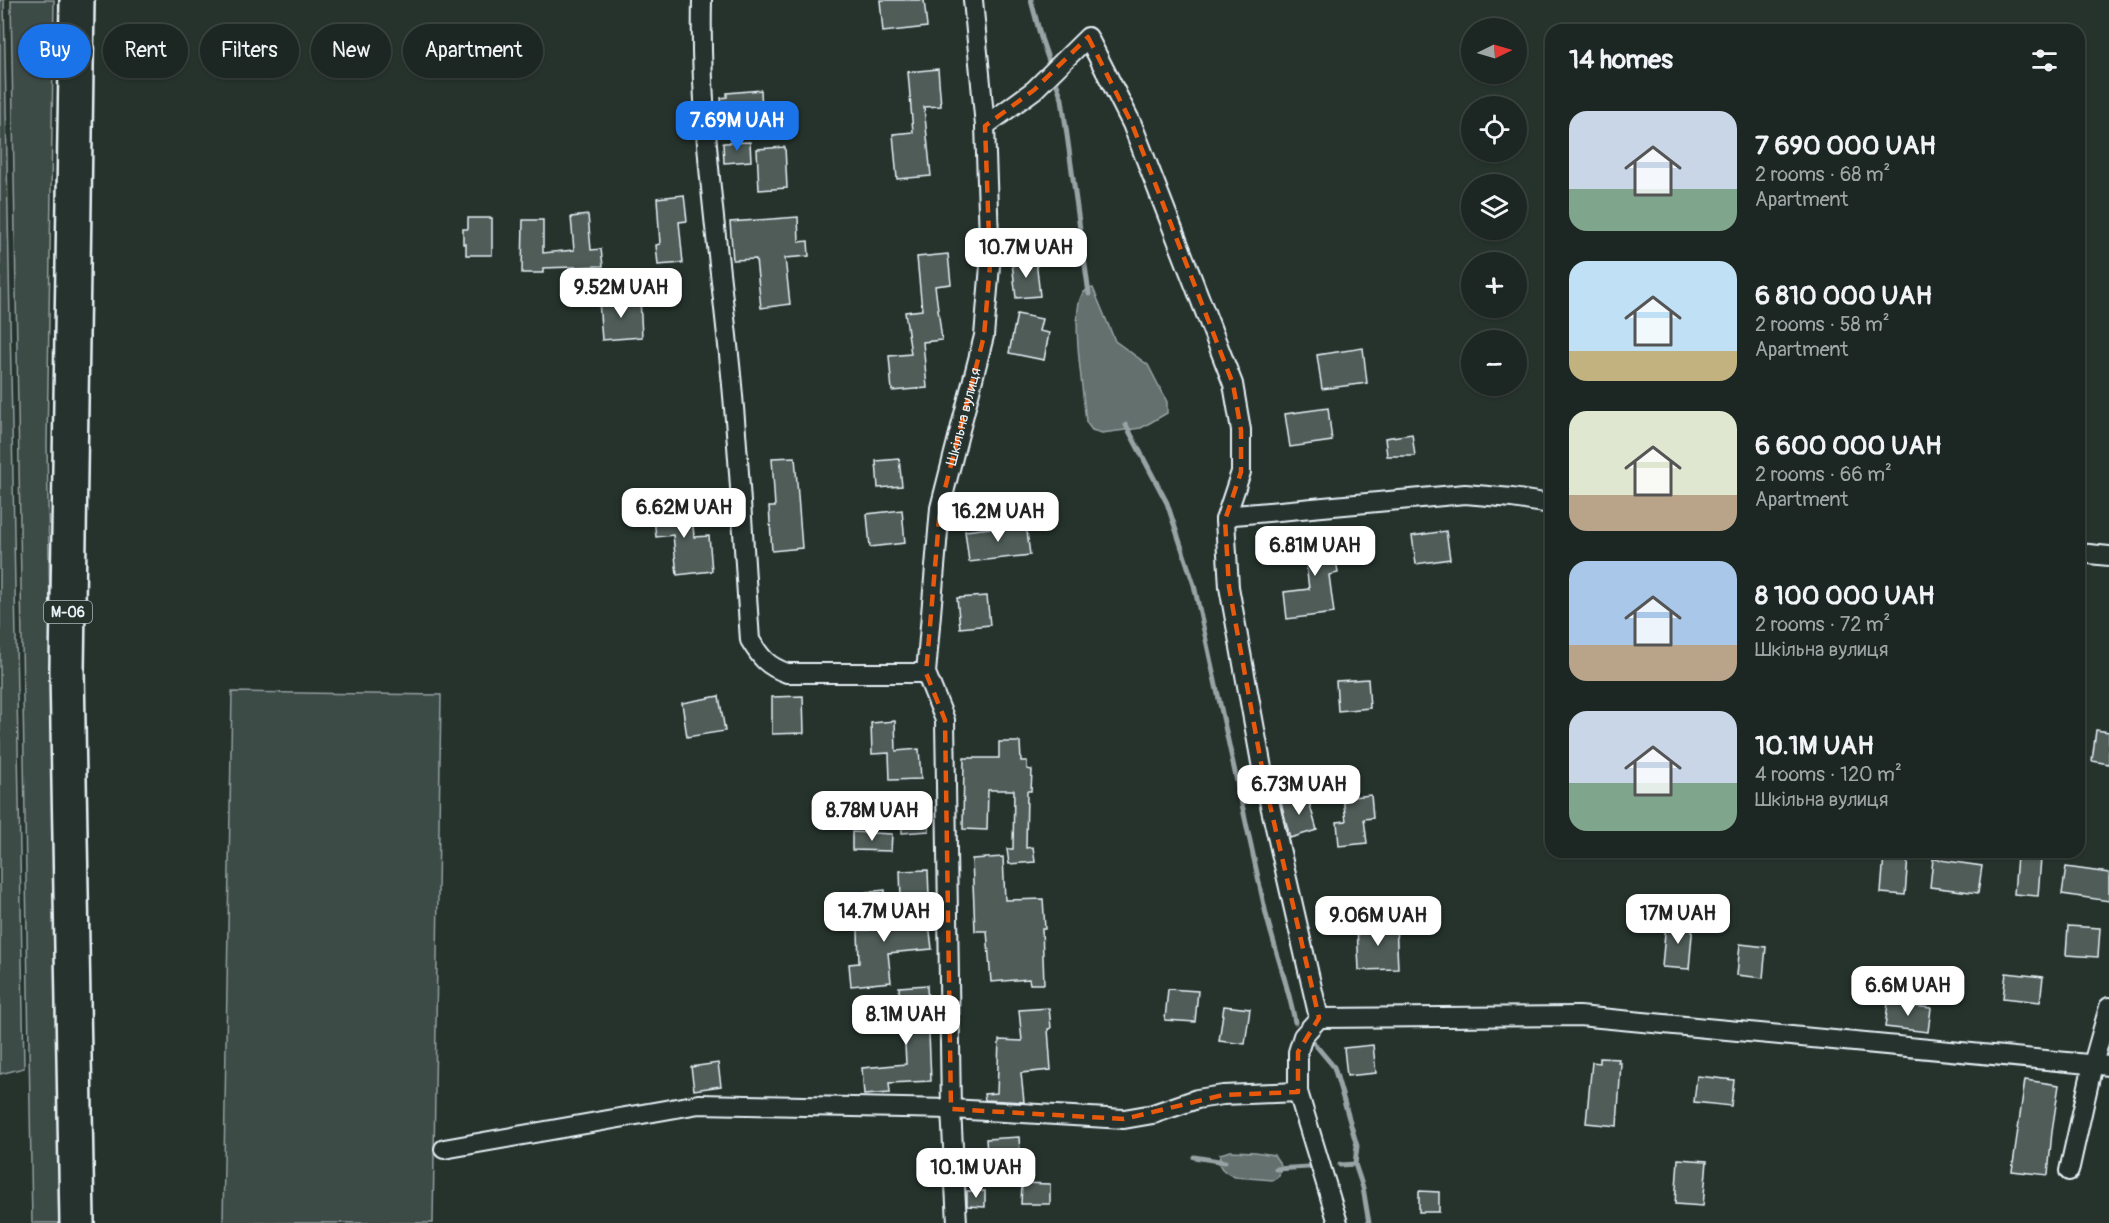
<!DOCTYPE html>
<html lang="en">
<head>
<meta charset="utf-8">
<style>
  :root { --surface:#1c2622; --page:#29322f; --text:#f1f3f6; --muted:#a0a5a5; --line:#3a4340; --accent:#1a73e8 }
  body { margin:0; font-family:Pangolin,sans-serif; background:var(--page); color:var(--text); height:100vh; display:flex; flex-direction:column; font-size:22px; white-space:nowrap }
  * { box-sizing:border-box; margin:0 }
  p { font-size:20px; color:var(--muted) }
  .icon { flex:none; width:33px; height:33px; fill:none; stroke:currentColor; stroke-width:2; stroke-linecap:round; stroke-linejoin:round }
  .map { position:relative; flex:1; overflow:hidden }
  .sheet { position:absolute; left:1545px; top:24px; width:540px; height:834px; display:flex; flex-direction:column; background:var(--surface); border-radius:18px; box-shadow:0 2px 4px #0004,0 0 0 2px var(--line) }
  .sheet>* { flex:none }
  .guide { position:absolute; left:18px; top:24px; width:570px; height:54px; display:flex; gap:12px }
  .needle { width:39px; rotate:85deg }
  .buttons { position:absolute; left:1461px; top:18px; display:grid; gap:12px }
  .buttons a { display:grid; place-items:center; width:66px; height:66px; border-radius:50%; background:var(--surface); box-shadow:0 2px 4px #0004,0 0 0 2px var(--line); font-size:30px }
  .price { position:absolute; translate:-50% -51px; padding:0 14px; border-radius:12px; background:#fff; color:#222; font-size:20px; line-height:39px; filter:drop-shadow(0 2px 3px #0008) }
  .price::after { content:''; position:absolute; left:50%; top:36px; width:18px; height:14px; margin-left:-9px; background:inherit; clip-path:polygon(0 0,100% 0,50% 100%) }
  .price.on { background:var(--accent); color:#fff }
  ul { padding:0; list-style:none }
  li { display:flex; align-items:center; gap:18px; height:150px; padding:0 24px }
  li span { display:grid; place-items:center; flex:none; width:168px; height:120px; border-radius:18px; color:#555 }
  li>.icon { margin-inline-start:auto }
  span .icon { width:72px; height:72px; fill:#fffc; stroke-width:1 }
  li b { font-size:26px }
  h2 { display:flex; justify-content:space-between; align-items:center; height:72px; padding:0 24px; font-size:26px }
  .pill { padding:0 21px; border-radius:27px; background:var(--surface); box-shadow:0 2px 4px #0004,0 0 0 2px var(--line); font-size:21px; line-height:54px }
  .pill.on { background:var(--accent); color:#fff }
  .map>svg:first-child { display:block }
</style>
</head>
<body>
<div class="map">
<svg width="2109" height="1223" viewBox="0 0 2109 1223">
  <rect width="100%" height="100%" fill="#26332d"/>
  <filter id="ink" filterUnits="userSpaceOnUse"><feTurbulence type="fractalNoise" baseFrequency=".0167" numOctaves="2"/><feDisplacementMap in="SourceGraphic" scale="12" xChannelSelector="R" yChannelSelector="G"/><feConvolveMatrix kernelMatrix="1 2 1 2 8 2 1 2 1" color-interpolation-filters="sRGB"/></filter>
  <g filter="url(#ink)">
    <g fill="#3e4b47" stroke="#939ea0" stroke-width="1.5">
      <path d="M0,0H4L24,1068L0,1074Z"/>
      <path d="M11,0H54L47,445L61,1223H32Z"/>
      <path d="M232,692L441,695L433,1223H223Z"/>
    </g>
    <g fill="#636f6d" stroke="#98a3a5" stroke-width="1.5">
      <path d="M1093,288L1115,341L1148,365L1167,402V413L1141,428L1102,433L1092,430L1086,422C1084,396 1070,314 1082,295C1085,290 1088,289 1093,288Z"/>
      <path d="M1230,1151L1255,1152L1274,1155L1281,1165L1279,1176L1273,1180L1235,1177C1228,1174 1222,1171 1219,1164L1220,1154Z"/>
    </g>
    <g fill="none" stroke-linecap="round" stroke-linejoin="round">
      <g stroke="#98a3a5" stroke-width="5">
        <path d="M1031,0L1041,38L1051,67"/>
        <path d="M1054,76L1062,99L1089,294"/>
        <path d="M1126,425L1167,503L1194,585L1266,914C1275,950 1288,985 1295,1022"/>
        <path d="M1313,1042L1334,1067L1357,1146L1355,1164L1363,1188L1369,1223"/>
        <path d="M1194,1157L1225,1162"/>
        <path d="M1340,1165L1355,1164"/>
        <path d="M1276,1169L1308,1167"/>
      </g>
    </g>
    <g fill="#505c59" stroke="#e8f1f8" stroke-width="1.5">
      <path d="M880,0H924L927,27L883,32Z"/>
      <path d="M938,69L941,106L924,107L931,176L897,179L893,134L913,132L908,72Z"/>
      <path d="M761,90L762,112L722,115L721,98L727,97V93Z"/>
      <path d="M750,142L751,161L724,163L723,143Z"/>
      <path d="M785,147L787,188L759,190L757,149Z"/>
      <path d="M684,195L687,221L679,222L683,263L658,265L656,245L660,244L657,198Z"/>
      <path d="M588,215L591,250L601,249L603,266L543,268V273H522L523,220H543V253L574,250L571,217Z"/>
      <path d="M798,217L799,242L808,241L809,256L785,258L790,304L761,308L756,259L733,260L730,222Z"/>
      <path d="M468,218H492V255H466V244H463V229H468Z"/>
      <path d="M948,254L951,284L935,286L942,340L923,342L927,388L892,391L889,356L911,354L905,312L922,310L917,257Z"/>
      <path d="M1036,260L1040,296L1016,298L1012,262Z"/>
      <path d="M640,298L642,337L602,340L599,301Z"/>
      <path d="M1017,314L1042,319L1039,331L1049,333L1044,360L1009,353Z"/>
      <path d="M1363,348L1367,383L1322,389L1317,355Z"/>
      <path d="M1328,408L1332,441L1290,447L1285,414Z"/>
      <path d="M1412,434L1415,456H1387L1385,438Z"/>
      <path d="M795,457L802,548L772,551L769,507H775L772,458Z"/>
      <path d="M899,459L902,486L878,488L876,461Z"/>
      <path d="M691,504L694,537L709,536L712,571L677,575L673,535L656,537L653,508Z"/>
      <path d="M902,510L905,543L870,547L867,514Z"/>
      <path d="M1026,524L1030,555L969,562L965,531Z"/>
      <path d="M1332,528L1338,573L1329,575L1334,613L1287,619L1284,592L1309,589L1302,532Z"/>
      <path d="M1446,531L1450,559L1416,564L1412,536Z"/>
      <path d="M987,596L990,625L960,628L957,598Z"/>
      <path d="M1368,679L1370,708L1338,711L1336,681Z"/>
      <path d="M719,696L725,731L687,737L682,703Z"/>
      <path d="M803,696L804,733L772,734V697Z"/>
      <path d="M895,721L896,751L919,749L921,779L890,780L889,753L872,754L871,723Z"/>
      <path d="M2096,730L2109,732V764L2092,761Z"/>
      <path d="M999,742H1020L1021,761H1027V769L1032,770L1031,791H1027L1026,848L1033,847L1035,862L1009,864L1007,849H1013L1014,790H988L987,830L963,829L964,758H999Z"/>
      <path d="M1307,795L1317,830L1290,838L1281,802Z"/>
      <path d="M1371,795L1373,818L1364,819L1367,843L1339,846L1337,822L1346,821L1343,798Z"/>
      <path d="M927,807L929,831L902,833L901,809Z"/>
      <path d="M852,832L892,834L891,851L852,850Z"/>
      <path d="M1884,855L1908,857L1905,895L1881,893Z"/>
      <path d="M2017,856L2041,858L2038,896L2014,894Z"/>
      <path d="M1003,857L1005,900L1043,899L1045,929H1042L1044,984H1030L1029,979L991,982L987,931H975L972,859Z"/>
      <path d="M1933,859L1982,866L1978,893L1930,887Z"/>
      <path d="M2066,867L2109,873V901L2062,894Z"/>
      <path d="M928,870L929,896L901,898L900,871Z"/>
      <path d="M885,890L888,927L929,923L932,949L888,953L891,982L851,986L849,964L859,963L858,930H869L866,892Z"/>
      <path d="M1666,921L1693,923L1689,969L1662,967Z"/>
      <path d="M1396,924L1398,969L1359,970L1357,926Z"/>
      <path d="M2068,926L2100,928L2098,957L2066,955Z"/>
      <path d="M1740,944L1766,947L1763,978L1737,975Z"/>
      <path d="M2006,973L2043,977L2040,1002L2003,998Z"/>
      <path d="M927,985L931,1081L889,1083L890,1093L864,1095L862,1068L906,1064L904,1024H901L899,987Z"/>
      <path d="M1168,989L1198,991L1195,1022L1165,1020Z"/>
      <path d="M1888,1003L1931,1008L1928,1032L1885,1027Z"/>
      <path d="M1224,1006L1250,1009L1245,1044L1219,1041Z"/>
      <path d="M1049,1008L1051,1028L1048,1029L1051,1070L1021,1073L1024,1102L985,1100L984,1094L997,1093L999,1040L1022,1041L1019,1010Z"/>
      <path d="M1373,1045L1376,1073L1347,1076L1344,1048Z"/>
      <path d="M1600,1058L1619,1059L1618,1063H1621L1617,1126L1586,1123L1592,1062L1600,1063Z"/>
      <path d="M718,1063L721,1086L694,1090L691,1067Z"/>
      <path d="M1697,1076L1734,1080L1731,1106L1694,1102Z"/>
      <path d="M2025,1080L2059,1085L2052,1131L2048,1175L2012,1171Z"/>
      <path d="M1019,1137L1021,1168L988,1170L986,1139Z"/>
      <path d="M1678,1159L1707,1161L1703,1206L1675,1204Z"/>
      <path d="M1022,1183L1050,1184V1204H1021Z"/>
      <path d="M967,1191H985V1207L967,1206Z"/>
      <path d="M1419,1191L1439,1192V1212H1419Z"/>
    </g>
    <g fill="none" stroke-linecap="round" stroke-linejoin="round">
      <g stroke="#e8f1f8" stroke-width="22">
        <g id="street">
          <path d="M702,0C699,129 720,257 732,385C740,470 744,555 750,640C761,658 767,666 787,673H926"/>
          <path d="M985,126L1034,90L1088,37L1132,124L1233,384L1241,430V472L1225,520L1229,587L1264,779L1319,1018L1303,1036L1298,1052V1092L1338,1223"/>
          <path d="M1225,520L1234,515L1246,514L1465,494L1512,498L1551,504"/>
          <path d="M2079,553L2109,556"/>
          <path d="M1319,1018L1579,1016L2109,1066"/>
          <path d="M444,1149L699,1104L951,1109L1124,1119L1153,1114L1197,1099L1223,1095L1298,1092"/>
          <path d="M2069,1171L2093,1064L2109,1007"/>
          <path id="s1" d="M957,1223L951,1109L945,720L926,673L940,508L984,336L990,266L985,126L973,0"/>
        </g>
      </g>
      <g stroke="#e8f1f8" stroke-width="38">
        <path id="highway" d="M77,1223L67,670L77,0"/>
      </g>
      <use href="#street" stroke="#26332d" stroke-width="18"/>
      <use href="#highway" stroke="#26332d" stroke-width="33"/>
    </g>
  </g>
  <path fill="none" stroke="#e8590c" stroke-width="4.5" stroke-dasharray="12 8" stroke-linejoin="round" d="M1088,37L1132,124L1233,384L1241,430V472L1225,520L1229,587L1264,779L1319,1018L1298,1052V1092L1223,1095L1124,1119L951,1109L945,720L926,673L940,508L984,336L990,266L985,126L1034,90Z"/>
  <g text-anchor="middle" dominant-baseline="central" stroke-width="4.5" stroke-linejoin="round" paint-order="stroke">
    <rect fill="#26332d" stroke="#aeb8bb" stroke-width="1.5" x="44" y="601" width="48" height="22" rx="4.5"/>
    <g font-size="14" font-weight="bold" fill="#e8f1f8">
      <text x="68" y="612">М-06</text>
    </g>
    <g font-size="15" fill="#e8f1f8" stroke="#26332d">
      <text stroke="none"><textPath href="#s1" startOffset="814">Шкільна вулиця</textPath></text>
    </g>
  </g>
</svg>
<div class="buttons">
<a><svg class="needle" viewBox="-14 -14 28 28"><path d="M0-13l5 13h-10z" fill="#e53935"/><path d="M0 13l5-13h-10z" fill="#a0a5a5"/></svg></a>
<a><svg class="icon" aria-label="locate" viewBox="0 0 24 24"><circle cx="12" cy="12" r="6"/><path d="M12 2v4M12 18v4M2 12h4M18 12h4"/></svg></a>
<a><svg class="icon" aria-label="layers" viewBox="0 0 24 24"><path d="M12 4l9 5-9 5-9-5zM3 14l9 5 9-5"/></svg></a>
<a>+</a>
<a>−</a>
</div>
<b class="price on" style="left:737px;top:152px">7.69M UAH</b>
<b class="price" style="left:1026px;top:279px">10.7M UAH</b>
<b class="price" style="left:621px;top:319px">9.52M UAH</b>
<b class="price" style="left:684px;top:539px">6.62M UAH</b>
<b class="price" style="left:998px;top:543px">16.2M UAH</b>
<b class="price" style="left:1315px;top:577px">6.81M UAH</b>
<b class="price" style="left:1299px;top:816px">6.73M UAH</b>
<b class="price" style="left:872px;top:842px">8.78M UAH</b>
<b class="price" style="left:884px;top:943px">14.7M UAH</b>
<b class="price" style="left:1678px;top:945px">17M UAH</b>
<b class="price" style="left:1378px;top:947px">9.06M UAH</b>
<b class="price" style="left:1908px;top:1017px">6.6M UAH</b>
<b class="price" style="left:906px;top:1046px">8.1M UAH</b>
<b class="price" style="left:976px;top:1199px">10.1M UAH</b>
<div class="guide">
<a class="pill on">Buy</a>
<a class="pill">Rent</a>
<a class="pill">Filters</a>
<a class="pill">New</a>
<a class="pill">Apartment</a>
</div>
<section class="sheet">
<h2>14 homes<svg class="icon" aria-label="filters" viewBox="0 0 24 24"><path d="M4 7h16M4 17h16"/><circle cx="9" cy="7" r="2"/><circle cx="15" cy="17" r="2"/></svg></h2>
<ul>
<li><span style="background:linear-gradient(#c9d6e8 65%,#7fa58c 0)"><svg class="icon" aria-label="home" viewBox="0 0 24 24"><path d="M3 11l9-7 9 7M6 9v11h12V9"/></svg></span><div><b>7 690 000 UAH</b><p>2 rooms · 68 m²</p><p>Apartment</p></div></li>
<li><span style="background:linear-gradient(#bfe0f5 75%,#c2b280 0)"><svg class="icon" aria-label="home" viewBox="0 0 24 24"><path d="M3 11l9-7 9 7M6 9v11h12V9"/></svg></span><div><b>6 810 000 UAH</b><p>2 rooms · 58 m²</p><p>Apartment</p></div></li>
<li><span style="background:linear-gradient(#dfe7d0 70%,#b9a48a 0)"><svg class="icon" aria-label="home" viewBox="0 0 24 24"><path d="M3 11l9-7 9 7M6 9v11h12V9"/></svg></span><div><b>6 600 000 UAH</b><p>2 rooms · 66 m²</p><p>Apartment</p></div></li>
<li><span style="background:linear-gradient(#a9c7e8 70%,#b9a48a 0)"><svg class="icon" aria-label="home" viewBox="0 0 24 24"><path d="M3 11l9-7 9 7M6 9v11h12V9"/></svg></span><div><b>8 100 000 UAH</b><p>2 rooms · 72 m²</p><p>Шкільна вулиця</p></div></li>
<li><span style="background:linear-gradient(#c9d6e8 60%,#7fa58c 0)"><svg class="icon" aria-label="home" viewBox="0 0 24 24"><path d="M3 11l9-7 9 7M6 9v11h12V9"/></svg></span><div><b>10.1M UAH</b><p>4 rooms · 120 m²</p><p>Шкільна вулиця</p></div></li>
</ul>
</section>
</div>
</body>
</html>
